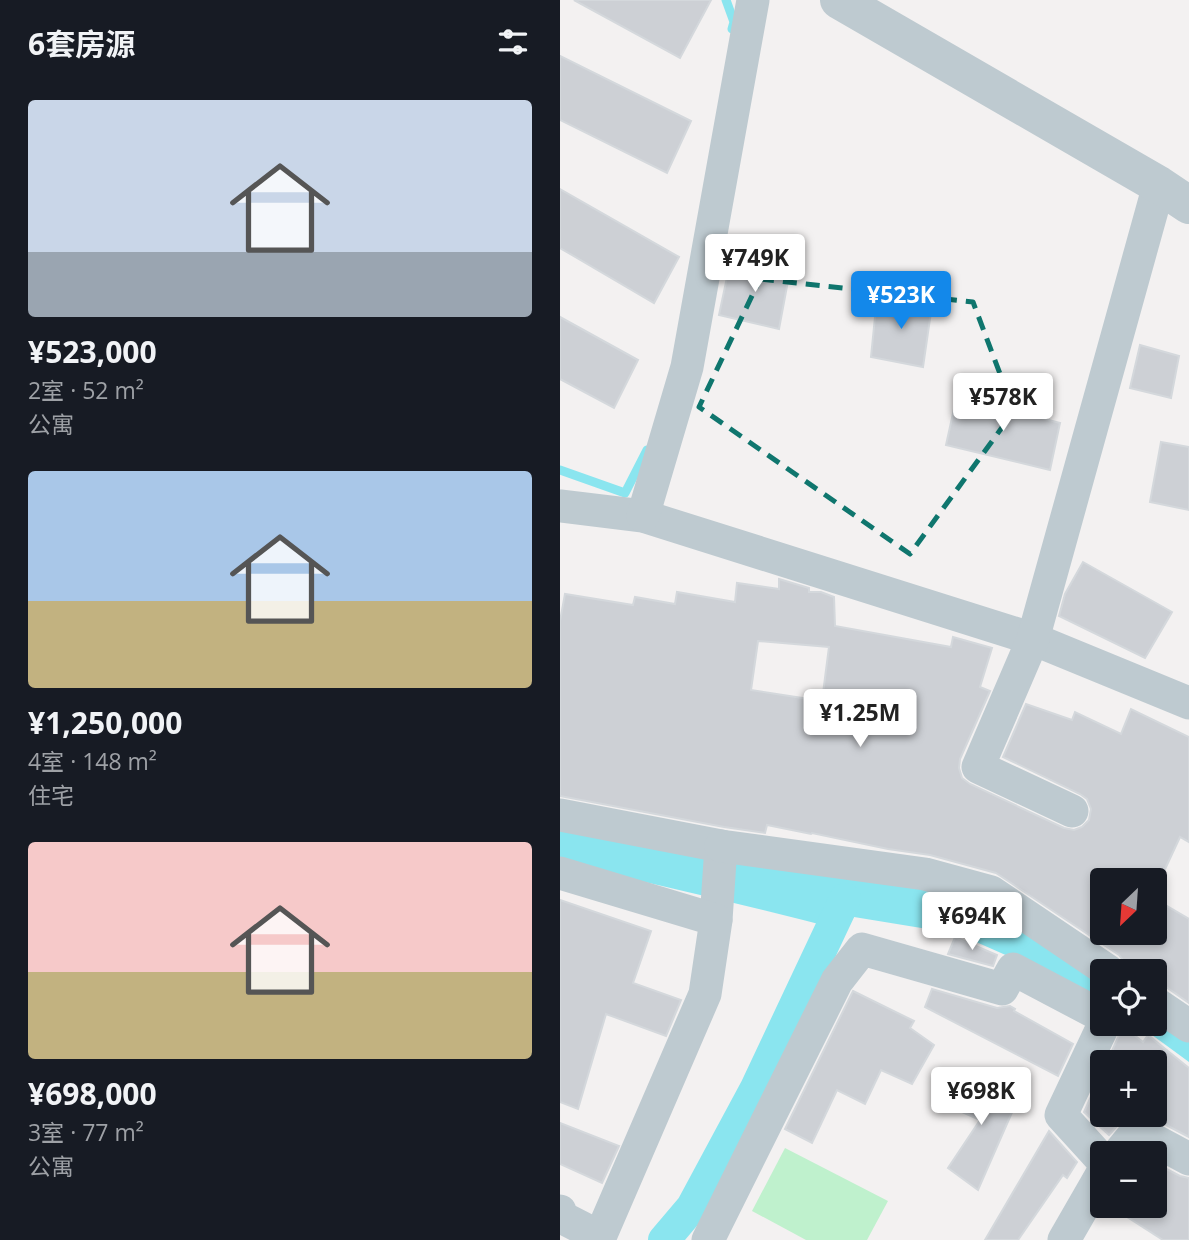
<!DOCTYPE html>
<html lang="zh">
<head>
<meta charset="utf-8">
<style>
  :root { --surface:#171b24; --page:#242831; --text:#f1f3f6; --muted:#9ea1a6; --accent:#1388ea }
  body { margin:0; font-family:"Open Sans","Noto Sans SC",sans-serif; background:var(--page); color:var(--text); height:100vh; display:flex; flex-direction:column; font-size:26px; white-space:nowrap }
  * { box-sizing:border-box; margin:0 }
  p { font-size:23px; color:var(--muted) }
  .icon { flex:none; width:38px; height:38px; fill:none; stroke:currentColor; stroke-width:2; stroke-linecap:round; stroke-linejoin:round }
  .map { position:relative; flex:1; overflow:hidden }
  .sheet { display:flex; flex-direction:column; background:var(--surface); width:560px }
  .sheet>* { flex:none }
  .needle { width:46px; rotate:205deg }
  .tools { position:absolute; left:530px; top:868px; display:grid; gap:14px }
  .tools a { display:grid; place-items:center; width:77px; height:77px; border-radius:7px; background:var(--surface); box-shadow:0 4px 10px #0003; font-size:35px }
  .price { position:absolute; translate:-50% -60px; padding:0 16px; border-radius:7px; background:#fff; color:#222; font-size:23px; line-height:46px; filter:drop-shadow(0 2px 4px #0008) }
  .price::after { content:''; position:absolute; left:50%; top:42px; width:21px; height:16px; margin-left:-10px; background:inherit; clip-path:polygon(0 0,100% 0,50% 100%) }
  .price.current { background:var(--accent); color:#fff }
  ul { padding:0; list-style:none }
  li { display:grid; align-content:center; gap:14px; height:371px; padding:0 28px }
  li span { display:grid; place-items:center; height:217px; border-radius:7px; color:#555 }
  li>.icon { margin-inline-start:auto }
  span .icon { width:126px; height:126px; fill:#fffc; stroke-width:1 }
  li b { font-size:30px }
  h2 { display:flex; justify-content:space-between; align-items:center; height:84px; padding:0 28px; font-size:30px }
  main { display:flex; flex:1; min-height:0 }
  .map>svg:first-child { display:block }
</style>
</head>
<body>
<main>
<section class="sheet">
<h2>6套房源<svg class="icon" aria-label="filters" viewBox="0 0 24 24"><path d="M4 7h16M4 17h16"/><circle cx="9" cy="7" r="2"/><circle cx="15" cy="17" r="2"/></svg></h2>
<ul>
<li><span style="background:linear-gradient(#c9d6e8 70%,#9aa5b1 0)"><svg class="icon" aria-label="home" viewBox="0 0 24 24"><path d="M3 11l9-7 9 7M6 9v11h12V9"/></svg></span><div><b>¥523,000</b><p>2室 · 52 m²</p><p>公寓</p></div></li>
<li><span style="background:linear-gradient(#a9c7e8 60%,#c2b280 0)"><svg class="icon" aria-label="home" viewBox="0 0 24 24"><path d="M3 11l9-7 9 7M6 9v11h12V9"/></svg></span><div><b>¥1,250,000</b><p>4室 · 148 m²</p><p>住宅</p></div></li>
<li><span style="background:linear-gradient(#f6c9c9 60%,#c2b280 0)"><svg class="icon" aria-label="home" viewBox="0 0 24 24"><path d="M3 11l9-7 9 7M6 9v11h12V9"/></svg></span><div><b>¥698,000</b><p>3室 · 77 m²</p><p>公寓</p></div></li>
</ul>
</section>
<div class="map">
<svg width="629" height="1240" viewBox="0 0 629 1240">
  <rect width="100%" height="100%" fill="#f3f1f1"/>
  <path fill="#bff1cd" d="M225,1148L328,1201L307,1240H246L192,1211Z"/>
  <g fill="#8ae5ef">
    <path d="M0,816L348,880L475,923L542,971V1001L527,991L398,934L294,917L282,930C189,905 94,885 0,862Z"/>
    <path d="M595,995L629,1018V1062L577,1024H595Z"/>
  </g>
  <g fill="none" stroke-linecap="round" stroke-linejoin="round">
    <g stroke="#8ae5ef" stroke-width="9">
      <path d="M166,0L174,22L172,29"/>
      <path d="M0,470L65,493L87,450"/>
    </g>
    <path stroke="#8ae5ef" stroke-width="32" d="M104,1240L132,1207L196,1088L285,899"/>
  </g>
  <g fill="#cdd0d5" stroke="#d4d8dc" stroke-width="2" fill-rule="evenodd">
    <path d="M14,0H151L120,58Z"/>
    <path d="M0,56L131,121L107,173L0,120Z"/>
    <path d="M0,189L119,257L94,303L0,248Z"/>
    <path d="M170,263L230,270L219,329L159,315Z"/>
    <path d="M317,297L372,305L363,367L311,357Z"/>
    <path d="M0,317L78,360L54,408L0,379Z"/>
    <path d="M580,345L619,356L611,398L570,388Z"/>
    <path d="M397,395L500,423L490,470L386,445Z"/>
    <path d="M601,442L629,447V510L590,502Z"/>
    <path d="M523,562L612,612L585,658L499,616L505,594Z"/>
    <path d="M219,579L249,588V592H261L274,597L275,626L391,647L393,637L432,648L420,687L430,691L400,759L399,768L402,778L410,784L504,828L514,830L522,827L529,820L531,809L527,799L520,794L443,757L466,704L512,720L515,712L561,734L571,709L629,737V842L620,837L600,880H542V933H595V899L629,919V1003L606,987L595,984V971H581L566,964L559,955L436,873L370,855L328,849L252,833L251,834L207,825L205,833L164,827L0,796V621L5,594L73,605L75,597L115,604L117,592L175,602L177,583L219,589ZM198,641L269,647L262,701L191,690Z"/>
    <path d="M0,900L91,931L73,983L121,1000L106,1036L46,1014L18,1109L0,1102Z"/>
    <path d="M395,937L437,955L433,966L388,954Z"/>
    <path d="M372,989L437,1008L450,1006L455,1009L454,1011L513,1044L498,1076L365,1007Z"/>
    <path d="M293,991L354,1021L350,1028L374,1045L352,1084L321,1070L305,1104L277,1090L252,1143L225,1129Z"/>
    <path d="M563,1026L583,1042L588,1035L629,1068V1137L587,1115H595V1062H547Z"/>
    <path d="M411,1070L457,1101L418,1190L388,1168L420,1120L393,1108Z"/>
    <path d="M542,1072V1115H567L549,1135L524,1112Z"/>
    <path d="M0,1123L59,1146L42,1183L0,1164Z"/>
    <path d="M489,1131L517,1162L507,1178L503,1175L458,1240H425Z"/>
    <path d="M595,1163L620,1176L629,1178V1240H603L550,1206H595Z"/>
  </g>
  <g fill="none" stroke-linecap="round" stroke-linejoin="round">
    <g stroke="#becad0" stroke-width="33">
      <path d="M0,506L83,516L473,639L629,703"/>
      <path d="M83,516L127,367L193,0"/>
      <path d="M512,811L418,767L473,639L599,185"/>
      <path d="M0,815L161,846L156,920"/>
      <path d="M161,846L365,874L431,892L548,971"/>
      <path d="M0,873L156,920L145,994L40,1237L1,1217L0,1211"/>
      <path d="M595,1003L629,1026"/>
      <path d="M559,1153L577,1131L629,1159"/>
      <path d="M542,1160L501,1115L544,1024"/>
      <path d="M148,1240L277,981L302,949L442,989L453,969L542,1016"/>
      <path d="M504,1240L542,1174"/>
    </g>
    <path stroke="#becad0" stroke-width="38" d="M279,0L599,185L629,205"/>
  </g>
  <path fill="none" stroke="#0f766e" stroke-width="5" stroke-dasharray="14 9" stroke-linejoin="round" d="M200,279L413,302L454,411L350,554L139,407Z"/>
</svg>
<div class="tools">
<a><svg class="needle" viewBox="-14 -14 28 28"><path d="M0-13l5 13h-10z" fill="#e53935"/><path d="M0 13l5-13h-10z" fill="#9ea1a6"/></svg></a>
<a><svg class="icon" aria-label="locate" viewBox="0 0 24 24"><circle cx="12" cy="12" r="6"/><path d="M12 2v4M12 18v4M2 12h4M18 12h4"/></svg></a>
<a>+</a>
<a>−</a>
</div>
<b class="price" style="left:195px;top:294px">¥749K</b>
<b class="price current" style="left:341px;top:331px">¥523K</b>
<b class="price" style="left:443px;top:433px">¥578K</b>
<b class="price" style="left:300px;top:749px">¥1.25M</b>
<b class="price" style="left:412px;top:952px">¥694K</b>
<b class="price" style="left:421px;top:1127px">¥698K</b>
</div>
</main>
</body>
</html>
